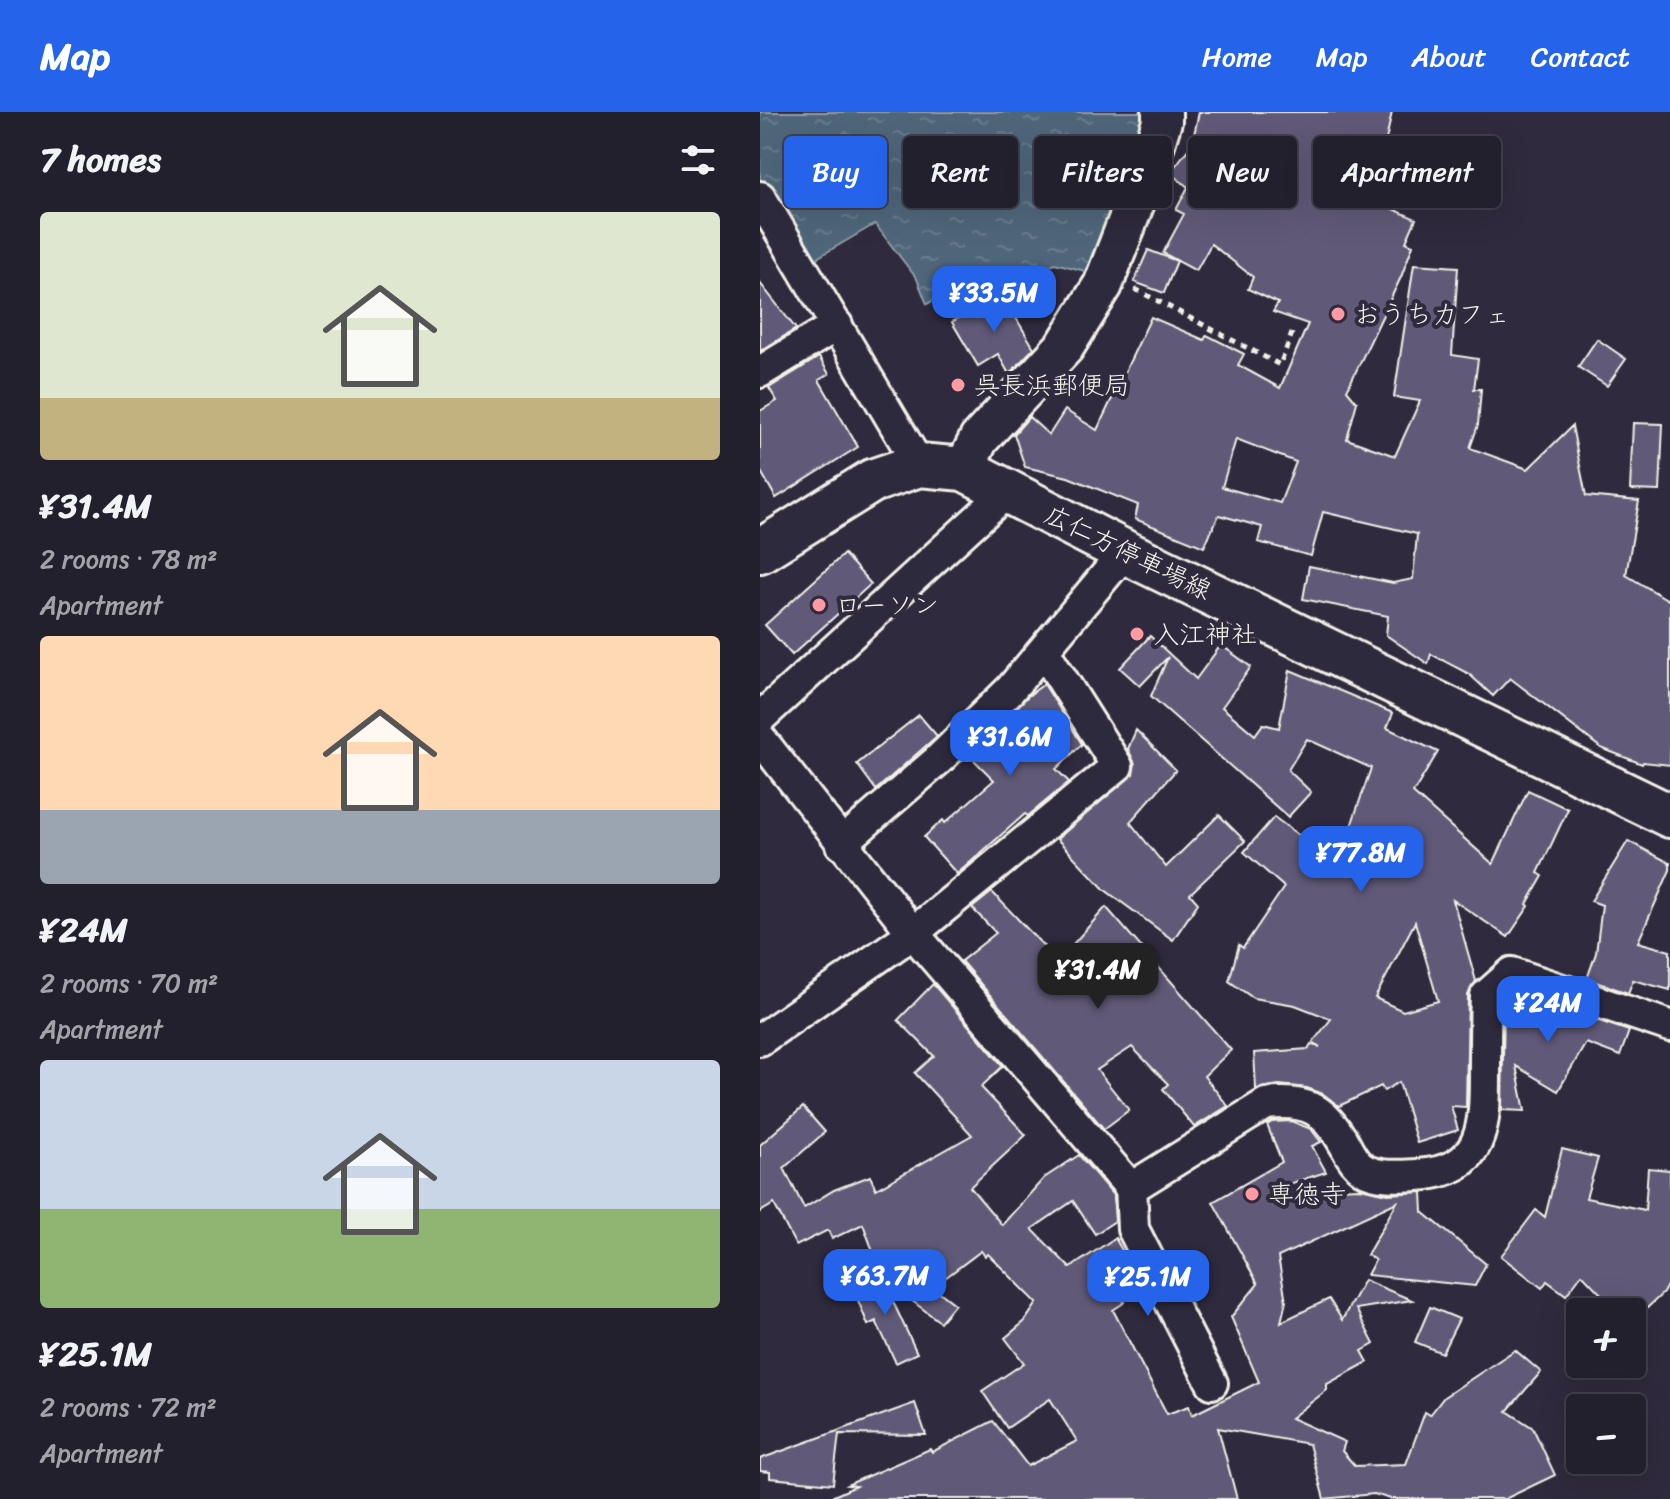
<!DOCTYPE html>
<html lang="en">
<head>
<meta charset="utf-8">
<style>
  :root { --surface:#23202e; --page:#2b2836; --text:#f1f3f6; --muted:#a3a3aa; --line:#403e4a; --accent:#2563eb }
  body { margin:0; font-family:Sriracha,"Klee One",sans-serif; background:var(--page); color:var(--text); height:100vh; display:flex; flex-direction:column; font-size:30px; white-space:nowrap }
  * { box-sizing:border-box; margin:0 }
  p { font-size:26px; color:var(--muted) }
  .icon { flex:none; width:44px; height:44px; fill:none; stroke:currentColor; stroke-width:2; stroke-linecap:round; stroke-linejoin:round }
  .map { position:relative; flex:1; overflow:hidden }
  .sheet { display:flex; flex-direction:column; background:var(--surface); width:760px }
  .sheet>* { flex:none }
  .guide { position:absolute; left:24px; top:24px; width:760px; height:72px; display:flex; gap:16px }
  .fabs { position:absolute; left:806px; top:1186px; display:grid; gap:16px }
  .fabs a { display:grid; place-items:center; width:80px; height:80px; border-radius:8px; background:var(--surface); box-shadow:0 8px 32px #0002,0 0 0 2px var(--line); font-size:40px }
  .price { position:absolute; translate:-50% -68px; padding:0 18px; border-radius:16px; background:var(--accent); color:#fff; font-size:26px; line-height:52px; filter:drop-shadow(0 2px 4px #0008) }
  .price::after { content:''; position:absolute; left:50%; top:48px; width:24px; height:18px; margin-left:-12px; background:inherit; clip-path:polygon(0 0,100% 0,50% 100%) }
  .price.active { background:#222; color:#fff }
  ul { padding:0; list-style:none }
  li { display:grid; align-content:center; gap:16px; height:424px; padding:0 40px }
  li span { display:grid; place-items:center; height:248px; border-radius:8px; color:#555 }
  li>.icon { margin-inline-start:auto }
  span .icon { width:144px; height:144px; fill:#fffc; stroke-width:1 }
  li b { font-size:34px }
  h2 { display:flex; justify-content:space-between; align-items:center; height:96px; padding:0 40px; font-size:34px }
  .chip { padding:0 28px; border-radius:8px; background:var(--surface); box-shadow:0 8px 32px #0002,0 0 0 2px var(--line); font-size:28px; line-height:72px }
  .chip.active { background:var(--accent); color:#fff }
  header { display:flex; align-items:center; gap:48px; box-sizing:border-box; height:112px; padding:0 40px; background:var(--accent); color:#fff }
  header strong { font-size:38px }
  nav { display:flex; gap:44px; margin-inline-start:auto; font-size:28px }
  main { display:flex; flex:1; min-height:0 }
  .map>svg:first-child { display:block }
</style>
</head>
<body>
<header>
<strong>Map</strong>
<nav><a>Home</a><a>Map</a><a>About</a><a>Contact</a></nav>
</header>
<main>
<section class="sheet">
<h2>7 homes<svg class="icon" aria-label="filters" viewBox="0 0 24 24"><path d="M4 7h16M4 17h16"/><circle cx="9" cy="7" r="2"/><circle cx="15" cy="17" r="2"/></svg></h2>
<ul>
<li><span style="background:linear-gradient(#dfe7d0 75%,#c2b280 0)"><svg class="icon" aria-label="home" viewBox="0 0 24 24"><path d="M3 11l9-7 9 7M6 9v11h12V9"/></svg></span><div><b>¥31.4M</b><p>2 rooms · 78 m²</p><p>Apartment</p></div></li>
<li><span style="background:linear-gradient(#ffd9b3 70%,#9aa5b1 0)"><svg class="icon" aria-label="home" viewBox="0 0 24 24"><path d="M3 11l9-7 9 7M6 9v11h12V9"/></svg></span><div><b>¥24M</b><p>2 rooms · 70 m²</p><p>Apartment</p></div></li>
<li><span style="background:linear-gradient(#c9d6e8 60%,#8fb573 0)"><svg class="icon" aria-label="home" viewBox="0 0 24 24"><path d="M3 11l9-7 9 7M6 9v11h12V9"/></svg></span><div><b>¥25.1M</b><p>2 rooms · 72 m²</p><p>Apartment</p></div></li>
</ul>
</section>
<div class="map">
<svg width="910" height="1387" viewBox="0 0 910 1387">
  <defs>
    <pattern id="water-ripples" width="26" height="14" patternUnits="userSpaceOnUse" patternTransform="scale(2)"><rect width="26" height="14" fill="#4f667a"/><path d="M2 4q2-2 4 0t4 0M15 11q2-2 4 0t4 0" fill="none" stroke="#697c8d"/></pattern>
  </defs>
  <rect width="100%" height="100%" fill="#2f2a3d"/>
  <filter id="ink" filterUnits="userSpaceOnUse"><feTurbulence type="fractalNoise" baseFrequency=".0125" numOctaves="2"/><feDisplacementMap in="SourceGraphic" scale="16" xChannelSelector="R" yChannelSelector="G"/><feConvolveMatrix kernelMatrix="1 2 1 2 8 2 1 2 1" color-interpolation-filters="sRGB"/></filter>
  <g filter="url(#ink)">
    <path fill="url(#water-ripples)" stroke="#919ea6" stroke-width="2" d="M0,0H386L385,12L333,161L295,151L244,176L226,160L167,192L157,167L115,112L50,150L0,71Z"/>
    <g fill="#615a78" stroke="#f4f1e8" stroke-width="2" fill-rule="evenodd">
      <path d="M439,0H632L618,65L633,69L626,94L656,107L646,130L653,133L641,165L587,278L597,290L587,327L635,344L660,289L634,285L654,152L698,155L692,243L718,247L714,277H721L718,313L710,336L768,357L812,314L826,384L879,389L866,463L910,489V653L883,650L882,652L841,636L750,566L733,584L709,562L671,542L668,552L626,523L628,504L543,487L549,454L633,471L653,467L657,422L563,400L551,444L498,430L502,415L459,403L444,435L375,407L378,393L308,365L265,355L254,322L269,305L289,323L305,298L337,318L391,205L444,228L447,223L484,242L478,253L520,276L548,212L513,200L518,191L488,177L493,165L451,132L436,159L403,141L424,102L416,98L428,75L410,61L432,32ZM476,327L536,350L520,391L462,375Z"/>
      <path d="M388,138L417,149L404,181L374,170Z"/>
      <path d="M0,171L36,217L0,239Z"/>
      <path d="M241,181L274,236L249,262L238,242L218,254L192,210Z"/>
      <path d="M837,227L866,247L847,274L818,255Z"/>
      <path d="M59,245L69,262L59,268L98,335L16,386L0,358V299L17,289L9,276Z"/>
      <path d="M873,311L903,312L900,379L870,378Z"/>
      <path d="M84,442L111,472L32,543L5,513Z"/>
      <path d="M390,524L436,567L461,533L491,555L462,595L495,623L503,612L519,616L530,558L633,601L627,616L678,640L653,681L733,752L768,678L808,697L778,761L783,764L767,792L769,794L748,825L693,788L716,869L708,883L706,995L691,994L698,1018L657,1031L639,970L624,979L621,974L579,994L563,982L547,976L519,973L496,977L494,941L548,937L551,932L560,935L553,930L571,907L535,893L493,886L469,869L479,833L483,836L524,775L484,740L514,705L578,752L611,656L547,627L528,658L551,680L528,705L391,584L408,545L380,574L360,556ZM655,810L678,889L643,899L615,886Z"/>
      <path d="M284,572L322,632L296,657L309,670L268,704L265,702L197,762L164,725L183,708L185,711L234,668L209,643L268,584Z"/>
      <path d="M159,603L177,624L116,678L97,652Z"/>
      <path d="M376,618L416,658L370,710L406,755L459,703L485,729L430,782L438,791L413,828L345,778L297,727L373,662L375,652L368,637Z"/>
      <path d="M868,729L910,751V758L878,830L910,839V878L873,868L868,881L827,867L836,841L842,793L831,789Z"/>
      <path d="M232,780L298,849L346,795L471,938L444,964L468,994L434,1015L403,977L408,972L372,935L337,958L369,998L344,1017L201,849L236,821L212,796Z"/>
      <path d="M173,872L243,954L221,975L266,1023L210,1075L242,1113L284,1066L319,1043L353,1083L355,1109L335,1122L313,1089L272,1117L310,1156L355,1126L382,1173L362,1187L365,1190L353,1198L407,1302L429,1294L432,1303L499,1270L471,1205L498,1172L453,1090L522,1050L507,1013L512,1010L531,1009L551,1017L561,1030L552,1034L566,1060L517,1076L518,1079L600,1076L628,1082L662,1080L663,1100L726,1152L715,1174L607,1163L615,1148L607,1143L637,1090L518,1145L526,1189L521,1210L569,1187L582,1208L604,1168L652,1188L596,1197L614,1232L602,1239L608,1250L567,1272V1278L531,1306L585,1330L582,1339L595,1354L646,1352L665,1300L670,1303L684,1285L755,1238L781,1260L747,1299L773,1316L795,1363L745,1387H631L614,1382L564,1387L549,1332L458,1316L477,1387H67L96,1374L87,1373L170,1337L172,1340L233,1309L268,1354L317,1329L290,1287L247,1316L222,1279L264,1251L245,1226L264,1210L277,1191L228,1142L225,1144L221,1139L173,1175L195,1192L180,1210L123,1167L103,1112L72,1127L68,1118L36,1134L14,1092L0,1100V1033L43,995L65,1020L24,1056L44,1096L74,1078L110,1064L116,1077L212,1023L155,961L174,944L138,908Z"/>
      <path d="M756,881L869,919L860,944L826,931L798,979L756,954L765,999L742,998L744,892Z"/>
      <path d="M802,1037L838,1046L826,1086L885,1098L888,1056L910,1058V1168L903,1181L883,1200H858L822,1162L806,1183L787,1169L782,1176L741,1144L776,1098L785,1105Z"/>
      <path d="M121,1164L157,1241L136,1251L116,1209L108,1213L93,1176Z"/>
      <path d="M670,1195L699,1207L682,1241L655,1230Z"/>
      <path d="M155,1291L166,1323L79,1322L73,1372L10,1366V1360L0,1359V1347Z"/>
    </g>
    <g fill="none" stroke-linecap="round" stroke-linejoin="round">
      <g stroke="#f4f1e8" stroke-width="36">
        <g id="minor">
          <path d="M0,85L159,353"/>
          <path d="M0,260L77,213"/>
          <path d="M0,606L247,380"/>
          <path d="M0,626L153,821L371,1076L506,992C547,987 565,997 585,1033C589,1041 595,1052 603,1057C618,1066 640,1064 657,1063C726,1059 725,1012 725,957C725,933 725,908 726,884L752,861L910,914"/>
          <path d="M81,732L177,649L250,578L365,440"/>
          <path d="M0,928L153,821L357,654L284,539"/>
          <path d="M371,1072L373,1117L452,1271"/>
        </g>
      </g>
      <g stroke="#f4f1e8" stroke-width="44">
        <path id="tertiary" d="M204,357L219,327L305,234L343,173L384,67L402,9V0"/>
      </g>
      <g stroke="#f4f1e8" stroke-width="48">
        <path id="secondary" d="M0,439L112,369L159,353L204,357L365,440L910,704"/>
      </g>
      <path stroke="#f4f1e8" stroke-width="5" stroke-dasharray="6 6" stroke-linecap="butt" d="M375,177L520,253L534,216"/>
      <use href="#minor" stroke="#2f2a3d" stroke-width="30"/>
      <use href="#tertiary" stroke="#2f2a3d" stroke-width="38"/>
      <use href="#secondary" stroke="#2f2a3d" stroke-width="42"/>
    </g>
  </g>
  <g fill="#ff9aa2" stroke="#2f2a3d" stroke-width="3">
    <circle cx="578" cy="202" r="8"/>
    <circle cx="198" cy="273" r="8"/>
    <circle cx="59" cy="493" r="8"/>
    <circle cx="377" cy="522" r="8"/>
    <circle cx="492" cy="1082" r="8"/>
  </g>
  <g text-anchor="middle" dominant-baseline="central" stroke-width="8" stroke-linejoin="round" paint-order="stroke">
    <g font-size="26" fill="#f4f1e8" stroke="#2f2a3d" text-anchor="start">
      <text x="594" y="202">おうちカフェ</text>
      <text x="214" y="273">呉長浜郵便局</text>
      <text x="75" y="493">ローソン</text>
      <text x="393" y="522">入江神社</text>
      <text x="508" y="1082">専徳寺</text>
    </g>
    <g font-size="26" fill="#f4f1e8" stroke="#2f2a3d">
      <text transform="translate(368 440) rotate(26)">広仁方停車場線</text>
    </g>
  </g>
</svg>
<div class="fabs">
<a>+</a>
<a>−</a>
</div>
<b class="price" style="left:234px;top:222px">¥33.5M</b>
<b class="price" style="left:250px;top:666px">¥31.6M</b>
<b class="price" style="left:601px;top:782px">¥77.8M</b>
<b class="price active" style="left:338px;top:899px">¥31.4M</b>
<b class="price" style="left:788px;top:932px">¥24M</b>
<b class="price" style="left:125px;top:1205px">¥63.7M</b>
<b class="price" style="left:388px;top:1206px">¥25.1M</b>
<div class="guide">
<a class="chip active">Buy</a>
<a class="chip">Rent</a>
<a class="chip">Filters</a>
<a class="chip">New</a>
<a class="chip">Apartment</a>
</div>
</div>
</main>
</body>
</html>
